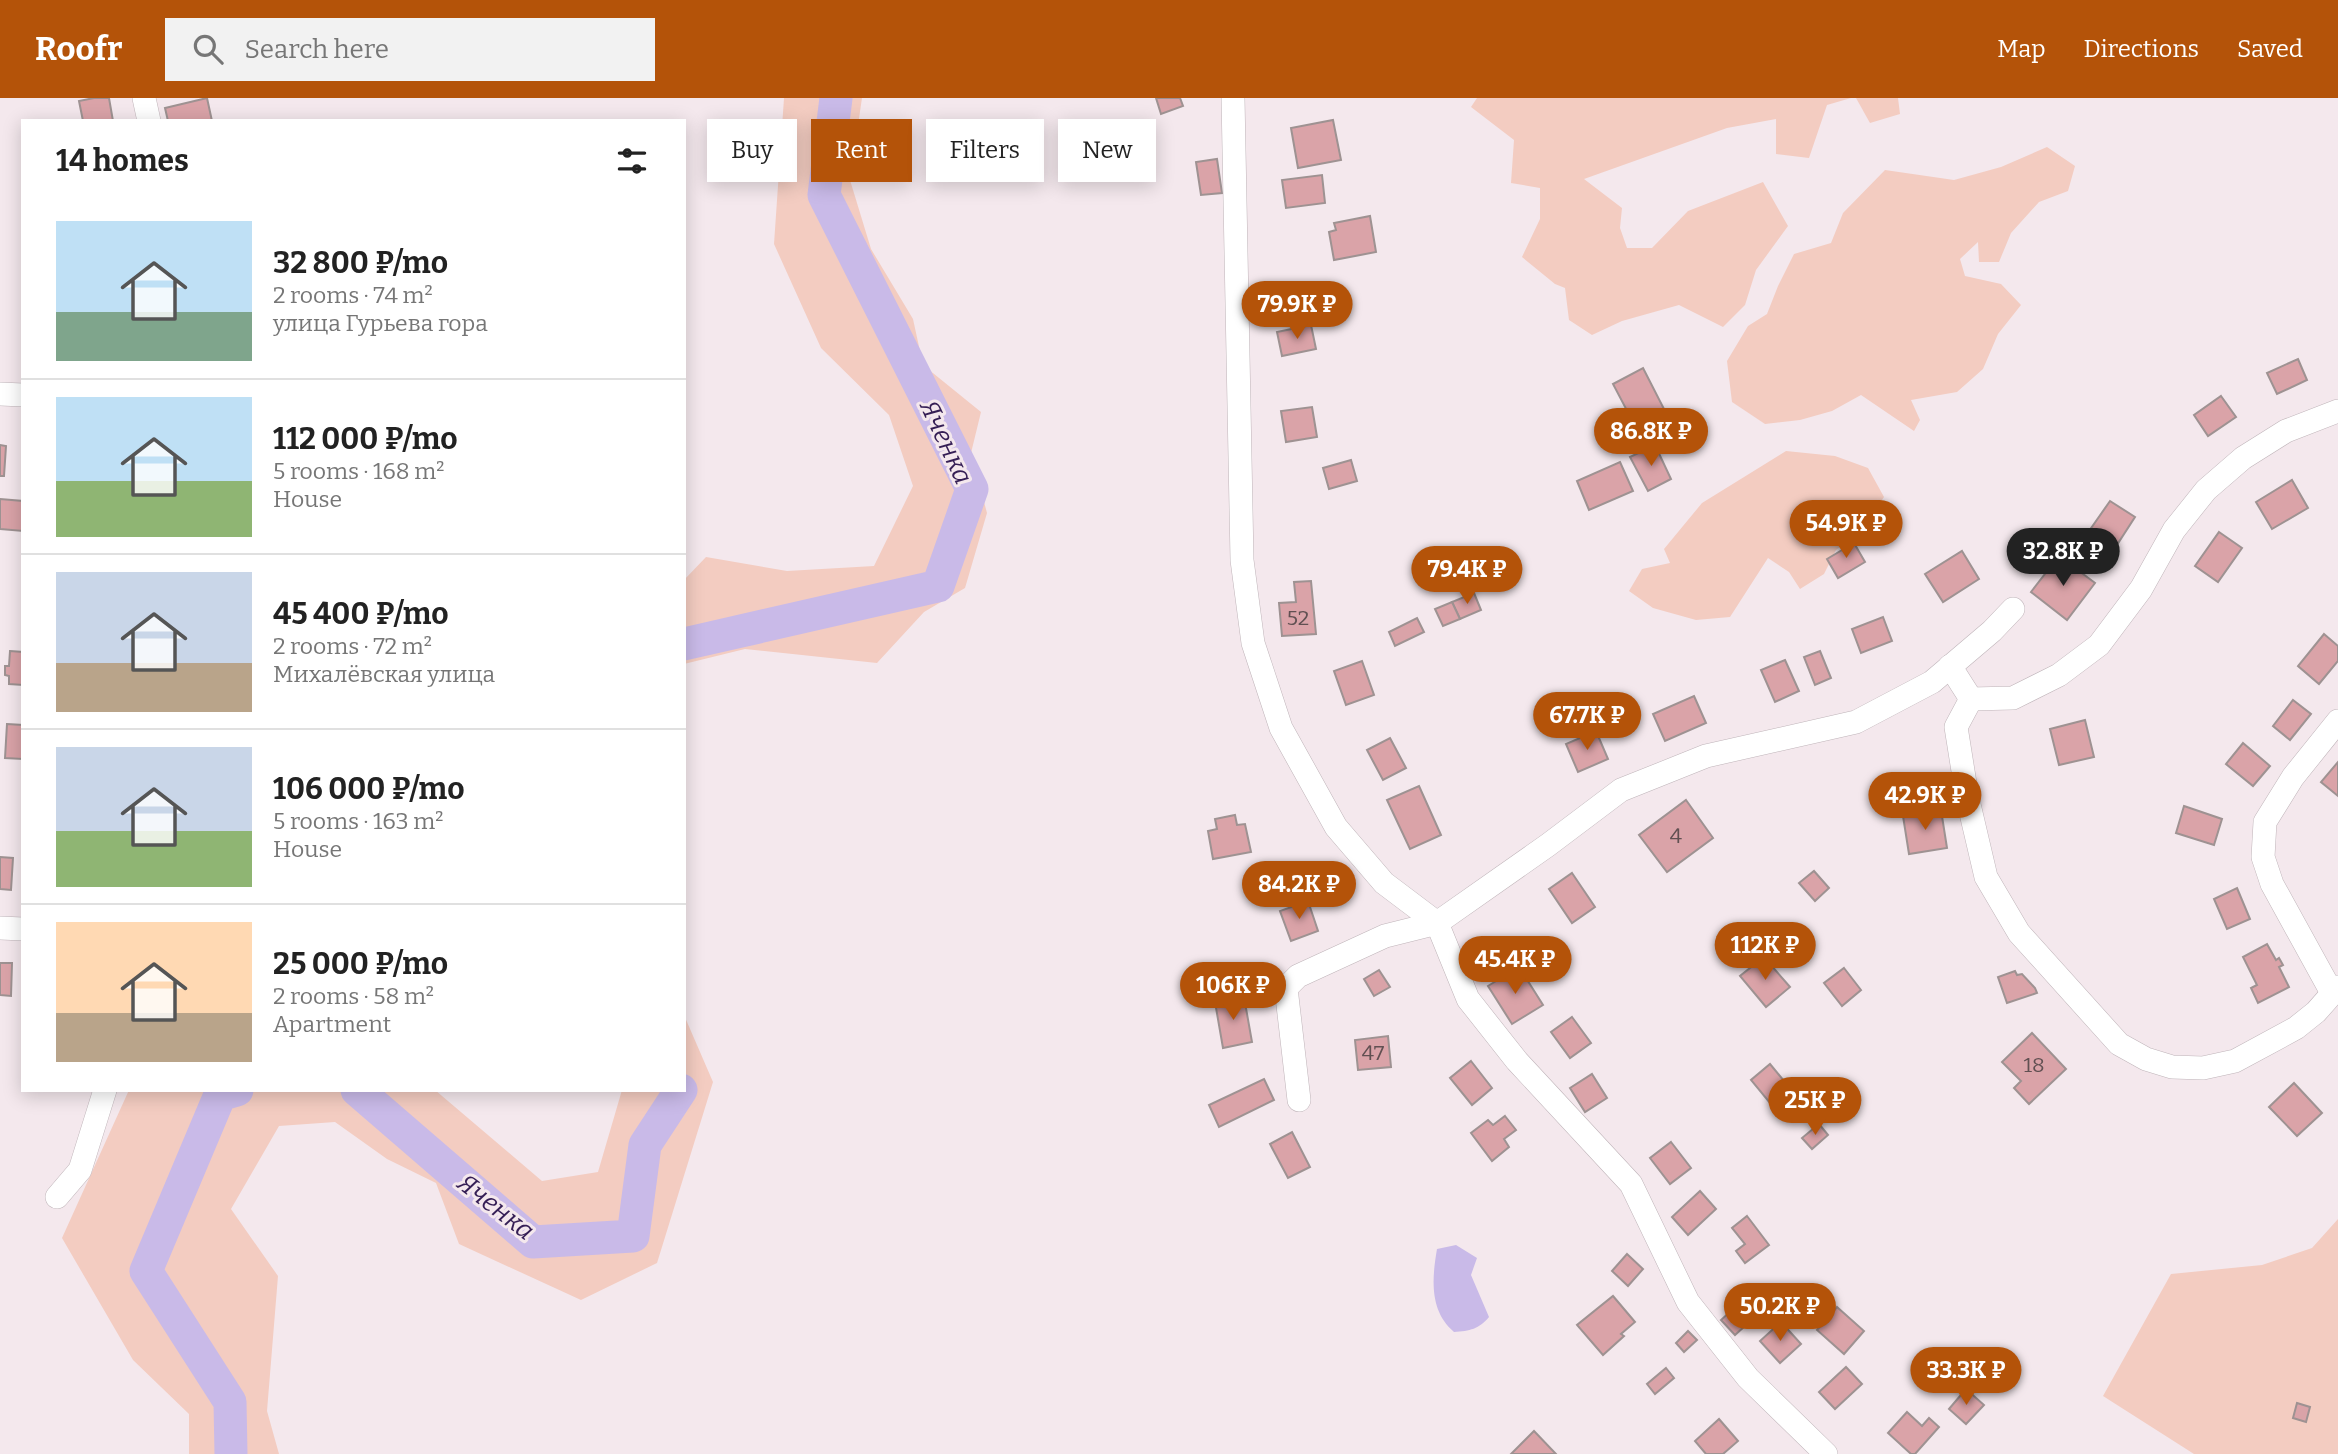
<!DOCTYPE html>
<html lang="en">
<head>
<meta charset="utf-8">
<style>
  :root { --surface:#fff; --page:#f2f2f2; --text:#222; --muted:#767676; --line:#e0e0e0; --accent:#b45309 }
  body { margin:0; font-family:Bitter,serif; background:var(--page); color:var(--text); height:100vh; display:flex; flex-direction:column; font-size:26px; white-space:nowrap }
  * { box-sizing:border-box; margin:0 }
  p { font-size:23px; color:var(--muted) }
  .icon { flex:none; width:38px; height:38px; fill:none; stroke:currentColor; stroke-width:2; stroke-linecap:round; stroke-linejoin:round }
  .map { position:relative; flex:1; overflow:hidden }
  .details { position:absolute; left:21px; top:21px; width:665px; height:973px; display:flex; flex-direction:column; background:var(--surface); border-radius:0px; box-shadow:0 4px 18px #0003 }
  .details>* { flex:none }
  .hud { position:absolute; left:707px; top:21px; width:665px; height:63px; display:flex; gap:14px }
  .price { position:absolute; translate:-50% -60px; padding:0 16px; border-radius:24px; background:var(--accent); color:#fff; font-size:23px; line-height:46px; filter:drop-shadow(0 2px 4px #0008) }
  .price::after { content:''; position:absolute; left:50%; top:42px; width:21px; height:16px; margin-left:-10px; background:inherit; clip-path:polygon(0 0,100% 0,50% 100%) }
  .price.selected { background:#222; color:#fff }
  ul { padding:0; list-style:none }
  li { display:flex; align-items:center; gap:21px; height:175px; padding:0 35px }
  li+li { border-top:2px solid var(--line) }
  li span { display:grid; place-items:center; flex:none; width:196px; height:140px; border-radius:0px; color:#555 }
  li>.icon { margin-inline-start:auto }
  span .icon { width:84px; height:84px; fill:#fffc; stroke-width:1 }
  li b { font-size:30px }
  h2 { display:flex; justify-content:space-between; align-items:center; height:84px; padding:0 35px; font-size:30px }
  .tag { padding:0 24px; border-radius:0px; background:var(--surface); box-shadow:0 4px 18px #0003; font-size:24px; line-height:63px }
  .tag.selected { background:var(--accent); color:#fff }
  header { display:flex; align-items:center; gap:42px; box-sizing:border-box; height:98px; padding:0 35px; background:var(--accent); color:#fff }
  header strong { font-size:33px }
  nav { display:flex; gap:38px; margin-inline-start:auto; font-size:24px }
  .search { width:490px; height:63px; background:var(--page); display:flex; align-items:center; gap:18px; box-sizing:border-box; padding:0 24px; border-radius:0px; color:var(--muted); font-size:26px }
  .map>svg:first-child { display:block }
</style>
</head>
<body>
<header>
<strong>Roofr</strong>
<div class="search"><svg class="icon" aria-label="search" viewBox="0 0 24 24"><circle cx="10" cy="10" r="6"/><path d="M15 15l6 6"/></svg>Search here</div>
<nav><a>Map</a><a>Directions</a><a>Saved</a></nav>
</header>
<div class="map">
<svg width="2338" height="1356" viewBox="0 0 2338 1356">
  <rect width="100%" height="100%" fill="#f4e8ed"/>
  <g fill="#f3ccc1">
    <path d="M784,0H862L850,82L871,151L913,221L923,267L981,314L971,355L987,415L965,490L924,514L877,565L745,551L684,566V482L706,459L787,473L874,468L913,388L889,317L821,250L774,146Z"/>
    <path d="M1477,0H1851L1827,7L1809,60L1776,56V21L1727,30L1584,81L1622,110L1620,130L1627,150H1652L1688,113L1763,84L1788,128L1756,172L1745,207L1723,229L1679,207L1622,223L1592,237L1569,222L1565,190L1555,186L1522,159L1540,121V90L1511,85L1514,42L1471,9Z"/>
    <path d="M1856,0H1898L1900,16L1870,25Z"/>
    <path d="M2047,49L2075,68L2068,93L2039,104L2011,135L1999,164H1979L1978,144L1960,161L1965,178L2001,186L2021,207L1998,236L1983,271L1957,294L1911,302L1920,322L1914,333L1861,297L1832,313L1800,322L1765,326L1732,304L1727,263L1748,228L1767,216L1778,188L1794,156L1831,145L1843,115L1885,72L1954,82L2001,69Z"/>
    <path d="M1786,353L1835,358L1868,370L1884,399L1864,429L1836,452L1824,476L1800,491L1789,474L1768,460L1730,519L1696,522L1653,510L1629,493L1642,471L1670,465L1664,451L1702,405Z"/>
    <path d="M684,917L713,984L657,1165L581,1202L459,1146L436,1085L387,1061L335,1024L279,1028L231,1111L278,1178L267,1313L279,1356H189V1316L133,1262L62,1140L129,992H435L542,1083L598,1074L622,992H684Z"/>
    <path d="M2338,1121V1356H2194L2103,1298L2171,1176L2262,1167L2312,1150Z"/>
  </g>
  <path fill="#c9bae8" d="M1456,1147L1477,1160L1471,1177L1489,1219C1479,1231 1470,1233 1454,1234C1429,1213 1432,1180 1437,1151Z"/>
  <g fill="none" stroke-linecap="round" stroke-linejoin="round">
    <g stroke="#c9bae8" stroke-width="33">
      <path d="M684,546L938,488L972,391L824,97L836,0"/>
      <path d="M357,992L533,1144L633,1138L645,1047L681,992"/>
      <path d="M231,1356L230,1304L146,1173L220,997L237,992"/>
    </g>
  </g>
  <g fill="#daa3a8" stroke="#9e9292" stroke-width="2">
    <path d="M94,0H109L113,23H83L79,3Z"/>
    <path d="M207,0L212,23H168L165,10Z"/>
    <path d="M1156,0H1180L1183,8L1161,16Z"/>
    <path d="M1333,22L1341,62L1298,70L1291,30Z"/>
    <path d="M1217,61L1222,95L1201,97L1196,64Z"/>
    <path d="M1322,77L1325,105L1286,110L1282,82Z"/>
    <path d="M1370,118L1376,154L1334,162L1329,134L1336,132L1334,125Z"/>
    <path d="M1311,227L1316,251L1282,258L1277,234Z"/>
    <path d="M2298,261L2307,282L2277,296L2267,275Z"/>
    <path d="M1643,270L1664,311L1634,326L1613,286Z"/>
    <path d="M2221,298L2236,319L2208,338L2194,317Z"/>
    <path d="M1312,309L1317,339L1286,344L1281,313Z"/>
    <path d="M0,347L6,348L4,378H0Z"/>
    <path d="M1655,347L1671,381L1648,393L1630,359Z"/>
    <path d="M1351,362L1357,383L1329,391L1323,370Z"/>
    <path d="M1620,364L1633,393L1589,412L1577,383Z"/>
    <path d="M2292,382L2308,410L2272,431L2256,404Z"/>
    <path d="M0,401L23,403V433L0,431Z"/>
    <path d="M2110,403L2135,419L2113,453L2087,436Z"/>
    <path d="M2219,434L2242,450L2218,484L2195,468Z"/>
    <path d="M1854,445L1865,464L1838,480L1827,461Z"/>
    <path d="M1962,453L1979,481L1943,504L1925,476Z"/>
    <path d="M2059,458L2095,485L2067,522L2031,494Z"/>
    <path d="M1311,483L1316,536L1282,538L1279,505L1296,504L1294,484Z"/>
    <path d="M1474,495L1481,512L1460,521L1452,504Z"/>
    <path d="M1452,504L1460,521L1443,528L1435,511Z"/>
    <path d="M1883,519L1892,543L1861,555L1852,531Z"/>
    <path d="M1417,520L1424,534L1395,548L1389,534Z"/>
    <path d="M2324,536L2338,548V563L2319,586L2298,568Z"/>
    <path d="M10,553L23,554V587L9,586V578L5,577V568H9Z"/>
    <path d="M1820,553L1831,580L1815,587L1804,559Z"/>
    <path d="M1785,562L1799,593L1775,604L1761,572Z"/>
    <path d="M1362,563L1374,597L1346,607L1334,573Z"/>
    <path d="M1694,598L1706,625L1665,643L1653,616Z"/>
    <path d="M2293,602L2311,616L2290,642L2273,628Z"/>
    <path d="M2085,622L2094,659L2059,667L2050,631Z"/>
    <path d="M7,626L23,627V661L5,660Z"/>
    <path d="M1596,633L1608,661L1578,674L1566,646Z"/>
    <path d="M1390,640L1406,670L1383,682L1367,652Z"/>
    <path d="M2243,645L2270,668L2253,688L2226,666Z"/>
    <path d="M2338,664V698L2321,684Z"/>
    <path d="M1419,688L1441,737L1410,751L1387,702Z"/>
    <path d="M1686,702L1713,740L1667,774L1639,737Z"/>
    <path d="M2184,708L2222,721L2214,747L2176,735Z"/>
    <path d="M1941,712L1947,750L1909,756L1903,718Z"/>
    <path d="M1235,717L1237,727L1245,726L1251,754L1213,761L1208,733L1217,731L1215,721Z"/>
    <path d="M0,759L13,760L11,792L0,791Z"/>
    <path d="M1295,765L1300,789L1268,795L1263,771Z"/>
    <path d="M1814,773L1829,790L1815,803L1799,785Z"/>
    <path d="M1572,775L1595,809L1572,825L1549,791Z"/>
    <path d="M2237,790L2250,821L2227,831L2214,801Z"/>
    <path d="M1308,803L1318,833L1291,843L1280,813Z"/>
    <path d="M2267,846L2276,862L2279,860L2283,867L2279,869L2289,889L2258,905L2251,890L2257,887L2243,859Z"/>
    <path d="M1764,859L1790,889L1766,909L1740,878Z"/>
    <path d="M0,865H12L11,898L0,897Z"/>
    <path d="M1519,869L1543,907L1512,926L1488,888Z"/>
    <path d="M1844,870L1861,892L1842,908L1824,885Z"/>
    <path d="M1379,872L1390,889L1374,898L1364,881Z"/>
    <path d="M2015,873L2017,877L2022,876L2035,890L2037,895L2007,905L1998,879Z"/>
    <path d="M1244,899L1252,944L1223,950L1215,904Z"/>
    <path d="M1572,919L1591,945L1570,960L1551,934Z"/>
    <path d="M2032,935L2066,971L2029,1006L2014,990L2021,983L2002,964Z"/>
    <path d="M1388,938L1391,969L1358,972L1355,942Z"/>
    <path d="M1471,963L1492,990L1472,1007L1450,980Z"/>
    <path d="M1770,966L1794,995L1775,1011L1751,982Z"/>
    <path d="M1592,976L1607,1000L1585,1014L1570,990Z"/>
    <path d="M1264,981L1274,1002L1219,1029L1209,1007Z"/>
    <path d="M2294,985L2322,1015L2297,1038L2269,1009Z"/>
    <path d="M1505,1018L1516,1032L1504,1041L1509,1049L1492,1063L1471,1035L1488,1022L1493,1027Z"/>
    <path d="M1819,1026L1828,1037L1812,1051L1802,1040Z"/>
    <path d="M1292,1034L1310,1069L1288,1080L1270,1046Z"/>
    <path d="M1671,1044L1691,1070L1670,1086L1650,1060Z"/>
    <path d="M1700,1093L1716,1111L1688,1137L1672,1119Z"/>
    <path d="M1747,1118L1769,1147L1745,1165L1736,1153L1745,1146L1732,1130Z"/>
    <path d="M1627,1156L1643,1171L1628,1188L1612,1173Z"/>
    <path d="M1613,1198L1635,1224L1621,1236L1624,1238L1603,1257L1577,1227Z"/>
    <path d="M1743,1202L1757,1217L1735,1237L1721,1222Z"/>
    <path d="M1837,1209L1864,1233L1844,1256L1817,1232Z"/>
    <path d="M1781,1224L1801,1246L1780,1265L1760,1243Z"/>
    <path d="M1688,1233L1697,1242L1684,1254L1676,1245Z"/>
    <path d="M1846,1269L1862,1286L1835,1311L1819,1294Z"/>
    <path d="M1666,1270L1674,1280L1655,1296L1647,1286Z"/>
    <path d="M1966,1291L1984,1307L1966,1326L1949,1311Z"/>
    <path d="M2297,1305L2310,1309L2306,1324L2293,1320Z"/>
    <path d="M1907,1314L1922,1328L1929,1320L1939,1329L1915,1356H1911L1888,1335Z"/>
    <path d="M1719,1321L1738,1343L1723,1356H1706L1695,1343Z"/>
    <path d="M1534,1333L1556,1356H1511Z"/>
  </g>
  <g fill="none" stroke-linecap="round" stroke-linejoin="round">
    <g stroke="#bfb4b9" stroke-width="24">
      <g id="minor">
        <path d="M144,0L149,23"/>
        <path d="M1233,0L1242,462L1253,545L1281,630L1336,729L1384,785L1437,825L1468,901L1517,963L1631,1086L1688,1204L1748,1280L1826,1356"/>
        <path d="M0,296L23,297"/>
        <path d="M1950,568L1971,601L2013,600L2059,577L2099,547L2141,491L2174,432L2206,392L2243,360L2286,333L2338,313"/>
        <path d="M1971,601L1956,629L1967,698L1986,779L2019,835L2119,946L2146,961L2172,969L2203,970L2235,963L2296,930L2316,914L2338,889"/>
        <path d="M0,830L23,831"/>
        <path d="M2332,895L2272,786L2263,759L2265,724L2293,679L2338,623"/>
        <path d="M1299,1002L1286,890L1298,878L1385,838L1437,825L1548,747L1621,692L1706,658L1856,624L1932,584L1992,533L2013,511"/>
        <path d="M57,1099L80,1072L105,992"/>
      </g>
    </g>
    <use href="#minor" stroke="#fff" stroke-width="23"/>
  </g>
  <g text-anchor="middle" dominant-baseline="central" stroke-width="6" stroke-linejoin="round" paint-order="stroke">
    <g font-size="21" fill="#615052">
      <text x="1298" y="520">52</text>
      <text x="1676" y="738">4</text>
      <text x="1373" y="955">47</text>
      <text x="2034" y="967">18</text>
    </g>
    <g font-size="26" font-style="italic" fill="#351e55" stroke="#f4e8ed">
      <text transform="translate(946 344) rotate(65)">Яченка</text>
      <text transform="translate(496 1109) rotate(38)">Яченка</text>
    </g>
  </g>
</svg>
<b class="price" style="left:1297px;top:243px">79.9K ₽</b>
<b class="price" style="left:1651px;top:370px">86.8K ₽</b>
<b class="price" style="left:1846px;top:462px">54.9K ₽</b>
<b class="price selected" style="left:2063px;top:490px">32.8K ₽</b>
<b class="price" style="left:1467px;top:508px">79.4K ₽</b>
<b class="price" style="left:1587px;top:654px">67.7K ₽</b>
<b class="price" style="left:1925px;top:734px">42.9K ₽</b>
<b class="price" style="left:1299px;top:823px">84.2K ₽</b>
<b class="price" style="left:1765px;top:884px">112K ₽</b>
<b class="price" style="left:1515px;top:898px">45.4K ₽</b>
<b class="price" style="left:1233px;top:924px">106K ₽</b>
<b class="price" style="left:1815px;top:1039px">25K ₽</b>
<b class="price" style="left:1780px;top:1245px">50.2K ₽</b>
<b class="price" style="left:1966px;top:1309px">33.3K ₽</b>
<div class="hud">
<a class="tag">Buy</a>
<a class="tag selected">Rent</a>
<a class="tag">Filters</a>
<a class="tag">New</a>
</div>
<section class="details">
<h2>14 homes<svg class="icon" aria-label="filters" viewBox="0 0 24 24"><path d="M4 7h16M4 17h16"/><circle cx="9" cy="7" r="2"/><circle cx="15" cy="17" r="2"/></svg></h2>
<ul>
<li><span style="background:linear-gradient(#bfe0f5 65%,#7fa58c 0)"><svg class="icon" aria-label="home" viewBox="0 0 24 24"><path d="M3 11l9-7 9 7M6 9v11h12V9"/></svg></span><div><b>32 800 ₽/mo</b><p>2 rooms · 74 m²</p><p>улица Гурьева гора</p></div></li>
<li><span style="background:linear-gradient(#bfe0f5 60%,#8fb573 0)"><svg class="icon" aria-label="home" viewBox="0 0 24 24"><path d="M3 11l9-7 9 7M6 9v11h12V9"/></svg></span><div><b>112 000 ₽/mo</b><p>5 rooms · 168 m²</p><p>House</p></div></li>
<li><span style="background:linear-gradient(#c9d6e8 65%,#b9a48a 0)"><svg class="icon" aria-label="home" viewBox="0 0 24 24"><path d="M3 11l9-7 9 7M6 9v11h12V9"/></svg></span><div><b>45 400 ₽/mo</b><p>2 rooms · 72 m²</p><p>Михалёвская улица</p></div></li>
<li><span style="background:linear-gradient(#c9d6e8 60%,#8fb573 0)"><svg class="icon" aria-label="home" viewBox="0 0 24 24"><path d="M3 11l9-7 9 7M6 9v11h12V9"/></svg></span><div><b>106 000 ₽/mo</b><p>5 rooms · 163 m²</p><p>House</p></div></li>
<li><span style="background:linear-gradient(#ffd9b3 65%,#b9a48a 0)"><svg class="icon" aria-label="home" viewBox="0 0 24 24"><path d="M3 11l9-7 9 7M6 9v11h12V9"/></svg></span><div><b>25 000 ₽/mo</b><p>2 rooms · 58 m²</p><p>Apartment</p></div></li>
</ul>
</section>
</div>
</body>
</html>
